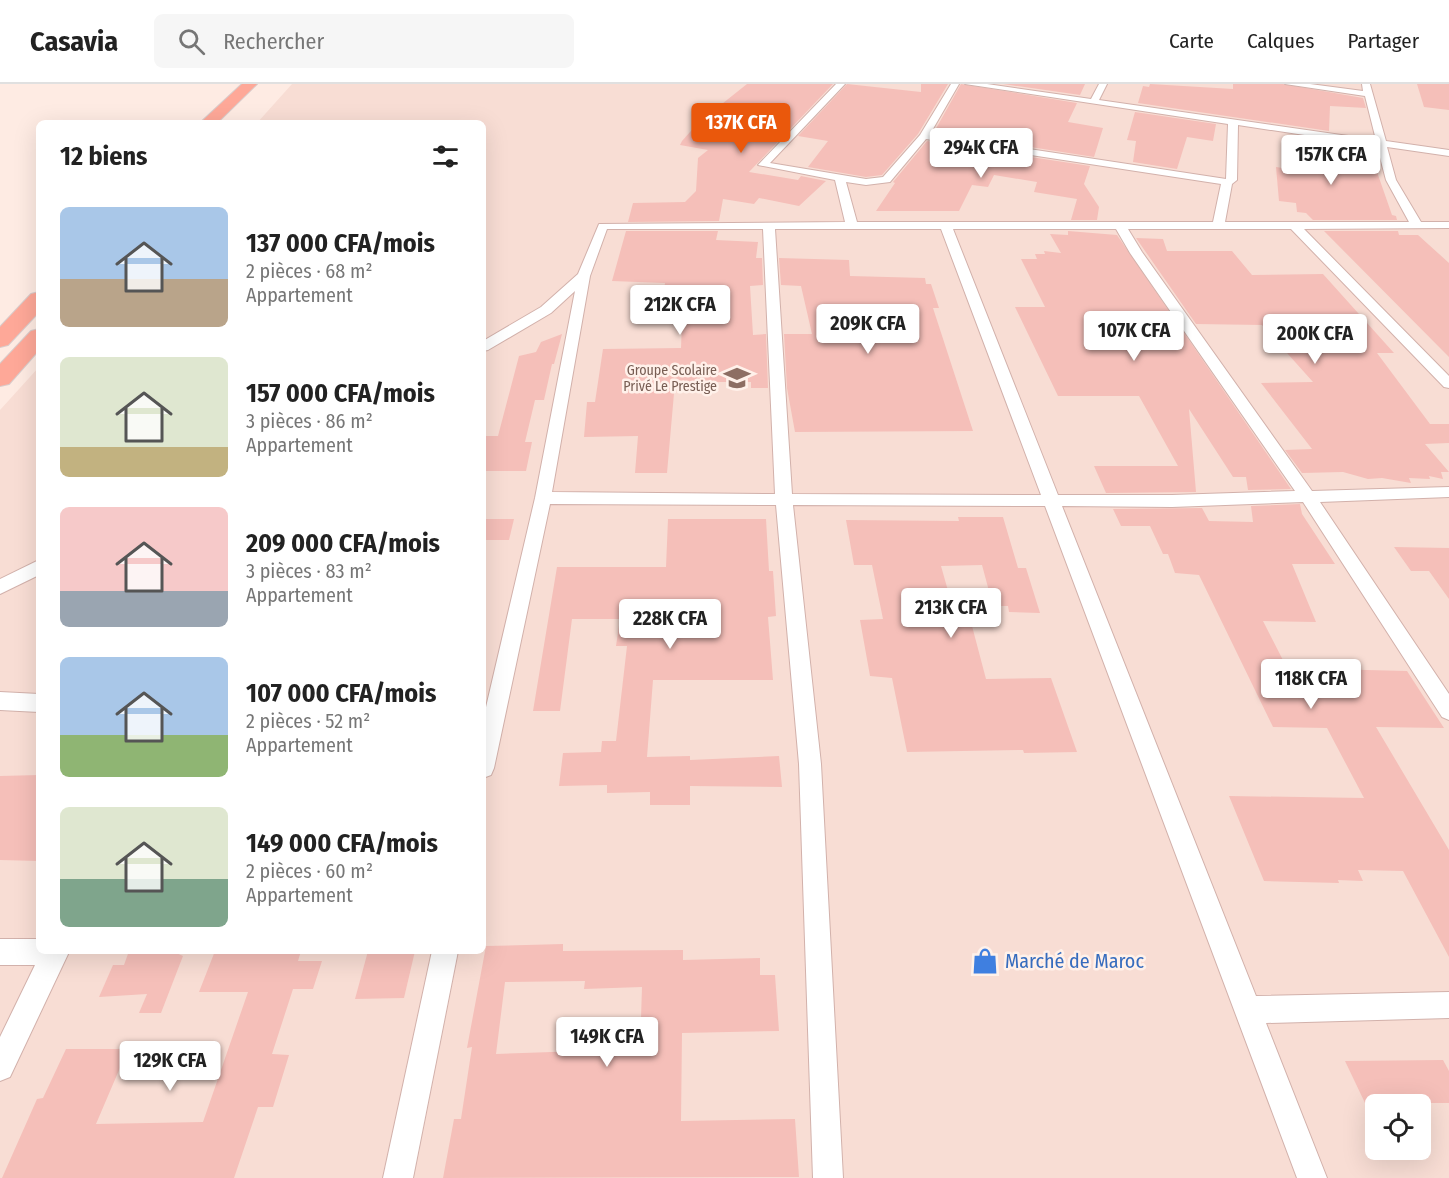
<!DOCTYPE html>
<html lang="fr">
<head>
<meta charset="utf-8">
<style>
  :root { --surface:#fff; --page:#f6f6f6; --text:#222; --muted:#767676; --line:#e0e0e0; --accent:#ea580c }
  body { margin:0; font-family:"Fira Sans Condensed",sans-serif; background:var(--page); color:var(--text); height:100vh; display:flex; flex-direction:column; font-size:22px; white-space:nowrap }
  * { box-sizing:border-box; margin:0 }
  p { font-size:20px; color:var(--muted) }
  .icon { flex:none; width:33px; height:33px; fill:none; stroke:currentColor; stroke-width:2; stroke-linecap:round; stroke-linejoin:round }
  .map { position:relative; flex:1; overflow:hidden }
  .panel { position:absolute; left:36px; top:36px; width:450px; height:834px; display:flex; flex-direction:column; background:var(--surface); border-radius:9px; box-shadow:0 6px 24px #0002 }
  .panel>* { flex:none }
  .tools { position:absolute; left:1365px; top:1010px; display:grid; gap:12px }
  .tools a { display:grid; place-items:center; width:66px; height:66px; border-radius:9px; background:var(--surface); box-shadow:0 6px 24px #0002; font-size:30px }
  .price { position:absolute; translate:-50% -51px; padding:0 14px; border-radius:6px; background:#fff; color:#222; font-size:20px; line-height:39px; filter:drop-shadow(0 2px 3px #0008) }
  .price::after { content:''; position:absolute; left:50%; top:36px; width:18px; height:14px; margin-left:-9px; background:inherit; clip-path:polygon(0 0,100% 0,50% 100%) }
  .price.on { background:var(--accent); color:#fff }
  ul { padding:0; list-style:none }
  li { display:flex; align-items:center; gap:18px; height:150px; padding:0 24px }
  li span { display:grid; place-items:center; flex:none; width:168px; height:120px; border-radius:9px; color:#555 }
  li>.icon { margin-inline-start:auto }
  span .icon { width:72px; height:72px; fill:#fffc; stroke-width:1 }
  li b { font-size:26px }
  h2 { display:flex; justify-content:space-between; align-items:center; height:72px; padding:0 24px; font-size:26px }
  header { display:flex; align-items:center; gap:36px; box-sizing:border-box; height:84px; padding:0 30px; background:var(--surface); border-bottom:2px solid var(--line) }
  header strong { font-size:28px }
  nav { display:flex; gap:33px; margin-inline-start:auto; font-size:21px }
  .search { width:420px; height:54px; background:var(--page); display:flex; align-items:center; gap:15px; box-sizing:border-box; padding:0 21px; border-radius:9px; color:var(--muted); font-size:22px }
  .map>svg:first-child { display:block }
</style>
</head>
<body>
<header>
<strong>Casavia</strong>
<div class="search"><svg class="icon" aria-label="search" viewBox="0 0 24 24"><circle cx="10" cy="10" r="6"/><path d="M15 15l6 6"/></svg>Rechercher</div>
<nav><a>Carte</a><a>Calques</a><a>Partager</a></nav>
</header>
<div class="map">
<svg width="1449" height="1094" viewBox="0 0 1449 1094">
  <rect width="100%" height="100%" fill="#feebe3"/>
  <path fill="#f8ddd4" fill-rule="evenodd" d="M292,0H1449V1094H0V326L39,283V867H483V39H257ZM1376,1020H1420V1065H1376Z"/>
  <g fill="#f5bfb9" fill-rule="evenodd">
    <path d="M747,0H833L749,88L798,96L801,92L826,97L799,122L759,114L754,120L723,115L719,137L628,138L633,119L685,118L696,107L698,74L708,66L680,61L682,57L698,39Z"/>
    <path d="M847,0L921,8V0H948L918,50L882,91L866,93L808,83L828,57L798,52Z"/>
    <path d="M961,0L1077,19L1068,38L1103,44L1094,73L934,48Z"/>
    <path d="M1003,0H1085L1080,11Z"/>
    <path d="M1150,0L1233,5V0H1283L1363,14L1366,24L1330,22L1329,47L1138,19L1143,2L1149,3Z"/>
    <path d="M1417,0H1449V26L1424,23Z"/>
    <path d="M1135,28L1216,40L1213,57L1187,53L1177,85L1133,78L1136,57L1127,56Z"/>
    <path d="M1292,51L1330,57L1332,82L1377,88L1392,131L1396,132L1397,136H1313L1306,129L1297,128L1296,119L1279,117L1276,83L1289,85V81L1298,82Z"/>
    <path d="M927,57L1090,82L1084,100L1099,123L1097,136H1071L1077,115L1034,108L1037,98L994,91L988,103L972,101L959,127H876L895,99L893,98Z"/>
    <path d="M626,147H718L716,156L758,158L756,174H762L763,201L750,202L753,251L766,250L768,304H751V298H675L667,389H635L638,352L584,353L587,318H595L603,265L681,264L683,213H663L665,199L612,197Z"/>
    <path d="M1068,147L1117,151L1291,405L1248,406L1246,393H1233L1189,325L1196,408L1106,409L1094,382H1178L1139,312H1058L1015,223H1045L1021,175H1037L1035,170H1045L1044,167L1061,169L1050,150L1068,151Z"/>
    <path d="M1324,147H1398L1399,151H1418L1449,179V273Z"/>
    <path d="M1136,154L1163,155L1167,167H1232L1252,191L1323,190L1394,269H1377L1430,340H1449V359L1425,360L1449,388H1441L1443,395L1429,392L1430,395L1409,394L1411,399L1382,394L1368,395L1343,388L1302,389L1285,366L1312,365L1261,299L1313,298L1262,241L1196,240Z"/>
    <path d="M779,174L849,176L850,192L925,194L926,200H931L939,224H933L973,347L795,348L787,304L784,250H812L801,202L781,201Z"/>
    <path d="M562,250L554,280H552L544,316H535L525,358H532L526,387H483V352H498L519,272L536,268L541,258Z"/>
    <path d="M1300,420L1302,430L1335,480H1292L1316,538L1263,537L1287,584L1407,587L1444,644L1376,643L1449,766V873L1403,787L1358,786L1363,797L1338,796L1339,799L1264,797L1229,712L1364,714L1327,644L1273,643L1199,491L1175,489L1168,470H1163L1150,442H1121L1113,425L1202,424L1209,437L1253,438L1251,422Z"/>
    <path d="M958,433H1003L1018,484H1026L1040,529L1009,528L1008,522H993L982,481L941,482L958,542H972L986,595L1051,594L1077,668L1024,669L1023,666L907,668L892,594L870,592L860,536L883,535L872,481H854L846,436L959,437Z"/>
    <path d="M483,435H514L509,456H483Z"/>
    <path d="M668,435H766L769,487H773L776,532L768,533L773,596H653L647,673L690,672V676L779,672L782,703L690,702V721H650V708L607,709V701L559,702L563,669L601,668L602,657H616L627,562H616L620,535H572L560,627H533L557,483H666Z"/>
    <path d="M1394,463L1449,464V515L1429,487H1411Z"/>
    <path d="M39,691V777L0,776V692Z"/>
    <path d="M563,860V867L683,866V876L760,874V891H775L779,947L682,949L681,1037L795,1035L799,1093L443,1094L454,1035H461L472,963L467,964L486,862ZM585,897L584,905L642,903L640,965L496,970L505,898Z"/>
    <path d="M129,867H172L183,872L161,929H139L147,910L99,913L113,881H124Z"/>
    <path d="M215,867H301L298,877H322L313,905H293L272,970L289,971L273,1023H258L234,1094H2L37,1015L43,1014L66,965H128L96,1040L203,1038L248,908H199Z"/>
    <path d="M368,867H415L404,914L355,915Z"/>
    <path d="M1443,976L1449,987V1019H1365L1345,977Z"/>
  </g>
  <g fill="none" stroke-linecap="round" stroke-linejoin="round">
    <g stroke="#d2b1ab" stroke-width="2">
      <g id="minor">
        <path d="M836,0H845L770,79L866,95L883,93L920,51L951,0H959L930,50L1226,95L1228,40L965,0H987L1091,15L1099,0H1107L1099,16L1376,56L1365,12L1285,0H1310L1363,7L1362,0H1370L1386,57L1449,66V72L1387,63L1396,96L1421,138H1449V144L1304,145L1449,292V304L1444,303L1291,145H1128L1142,168L1312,407L1449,403V413L1320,418L1449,610V636L1442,633L1303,418L1172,423L1062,422L1256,912L1449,908V934L1266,939L1327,1094H1297L1045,422L793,421L821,680L843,1094H813L799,680L776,421L550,420L494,684L491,691L483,694V636L535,414L575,207L551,229L488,266L483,267V257L541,223L578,190L599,140L845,138L835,96L758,81ZM1238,41L1377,62L1386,96L1409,138H1225L1232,100L1237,96ZM926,55L1221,100L1213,138H857L846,98L866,101L890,98ZM607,145H763L775,410L552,408L590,192ZM775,145H941L1041,411L792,410ZM953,145H1116L1130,169L1295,407L1172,411H1058Z"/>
        <path d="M39,476V491L0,510V495Z"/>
        <path d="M0,608L39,610V628L0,626Z"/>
        <path d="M0,855H39V867L69,868L10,993L0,997V953L35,881H0Z"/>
        <path d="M432,867H458L413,1094H383Z"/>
      </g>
    </g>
    <g stroke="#d9cccb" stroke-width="2">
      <g id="trunk">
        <path d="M242,0H257L217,39H200Z"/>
        <path d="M39,208V228L8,261L0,263V243L31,210Z"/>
        <path d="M39,245V266L9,300L0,302V280L31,247Z"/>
      </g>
    </g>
    <use href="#minor" fill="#fff" fill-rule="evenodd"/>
    <use href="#trunk" fill="#fea898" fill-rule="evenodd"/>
  </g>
  <defs>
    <g id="school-bare" transform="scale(2.07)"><path d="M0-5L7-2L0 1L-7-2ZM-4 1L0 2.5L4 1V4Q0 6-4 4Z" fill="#8d6e63" stroke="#fff1ea" stroke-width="2.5" paint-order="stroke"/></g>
    <g id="shop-bare" transform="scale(2.07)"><path d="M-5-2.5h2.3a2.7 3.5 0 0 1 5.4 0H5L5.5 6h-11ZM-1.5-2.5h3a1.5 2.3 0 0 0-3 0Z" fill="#3f7fe0" stroke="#fff1ea" stroke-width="2.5" paint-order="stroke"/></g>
  </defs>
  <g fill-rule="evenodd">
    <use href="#school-bare" x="737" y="294"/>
    <use href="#shop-bare" x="985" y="877"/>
  </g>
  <g text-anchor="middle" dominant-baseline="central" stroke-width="5" stroke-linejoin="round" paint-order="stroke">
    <g font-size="14" fill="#785e54" stroke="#fff1ea" text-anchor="end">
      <text x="717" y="286">Groupe Scolaire<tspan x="717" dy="16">Privé Le Prestige</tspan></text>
    </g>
    <g font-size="20" fill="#366cbe" stroke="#fff1ea" text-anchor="start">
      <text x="1005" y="877">Marché de Maroc</text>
    </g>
  </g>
</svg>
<div class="tools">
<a><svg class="icon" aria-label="locate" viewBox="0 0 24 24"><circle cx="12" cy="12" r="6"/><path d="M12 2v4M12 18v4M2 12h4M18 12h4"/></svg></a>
</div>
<b class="price on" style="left:741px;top:70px">137K CFA</b>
<b class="price" style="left:981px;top:95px">294K CFA</b>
<b class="price" style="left:1331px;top:102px">157K CFA</b>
<b class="price" style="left:680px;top:252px">212K CFA</b>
<b class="price" style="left:868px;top:271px">209K CFA</b>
<b class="price" style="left:1134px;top:278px">107K CFA</b>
<b class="price" style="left:1315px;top:281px">200K CFA</b>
<b class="price" style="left:951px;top:555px">213K CFA</b>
<b class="price" style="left:670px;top:566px">228K CFA</b>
<b class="price" style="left:1311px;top:626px">118K CFA</b>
<b class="price" style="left:607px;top:984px">149K CFA</b>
<b class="price" style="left:170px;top:1008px">129K CFA</b>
<section class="panel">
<h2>12 biens<svg class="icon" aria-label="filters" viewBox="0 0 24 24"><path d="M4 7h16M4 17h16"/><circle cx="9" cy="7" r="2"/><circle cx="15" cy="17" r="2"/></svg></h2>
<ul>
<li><span style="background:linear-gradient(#a9c7e8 60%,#b9a48a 0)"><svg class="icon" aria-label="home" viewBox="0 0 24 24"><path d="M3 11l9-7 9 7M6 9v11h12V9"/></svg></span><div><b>137 000 CFA/mois</b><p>2 pièces · 68 m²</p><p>Appartement</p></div></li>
<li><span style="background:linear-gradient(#dfe7d0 75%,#c2b280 0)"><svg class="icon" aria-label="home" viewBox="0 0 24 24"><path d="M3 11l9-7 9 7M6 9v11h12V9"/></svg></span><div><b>157 000 CFA/mois</b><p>3 pièces · 86 m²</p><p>Appartement</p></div></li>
<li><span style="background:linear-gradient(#f6c9c9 70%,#9aa5b1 0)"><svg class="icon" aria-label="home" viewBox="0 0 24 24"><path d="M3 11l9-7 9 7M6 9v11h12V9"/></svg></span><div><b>209 000 CFA/mois</b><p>3 pièces · 83 m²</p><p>Appartement</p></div></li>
<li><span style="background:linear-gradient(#a9c7e8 65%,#8fb573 0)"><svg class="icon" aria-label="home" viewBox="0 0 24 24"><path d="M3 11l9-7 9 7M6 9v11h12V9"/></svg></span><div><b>107 000 CFA/mois</b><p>2 pièces · 52 m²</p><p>Appartement</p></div></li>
<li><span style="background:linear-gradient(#dfe7d0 60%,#7fa58c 0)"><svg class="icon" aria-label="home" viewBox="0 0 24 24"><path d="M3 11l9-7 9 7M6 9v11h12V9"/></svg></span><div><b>149 000 CFA/mois</b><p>2 pièces · 60 m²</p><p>Appartement</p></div></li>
</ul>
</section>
</div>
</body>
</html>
